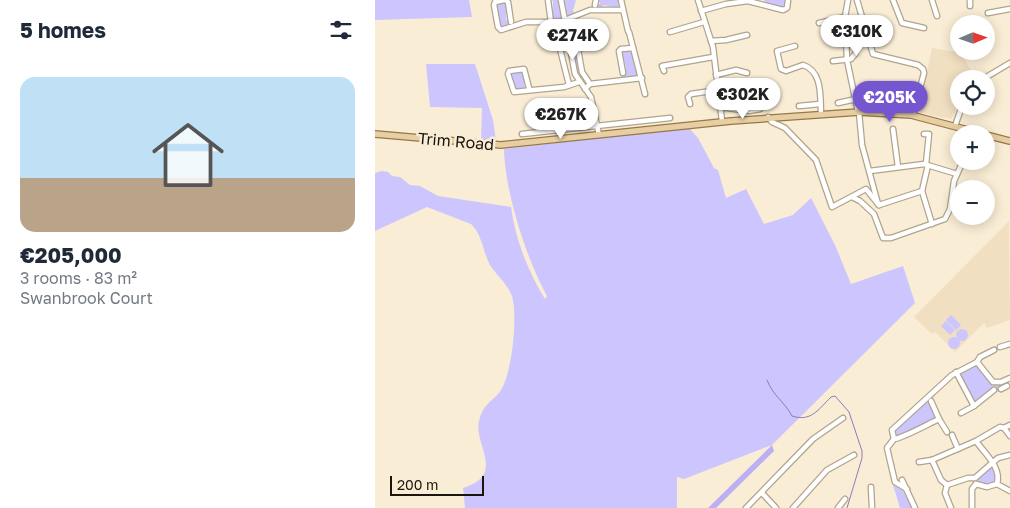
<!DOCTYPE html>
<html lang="en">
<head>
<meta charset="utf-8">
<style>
  :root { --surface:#fff; --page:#f6f6f7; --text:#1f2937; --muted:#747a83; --line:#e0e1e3; --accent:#7556d0 }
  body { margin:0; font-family:"Golos Text",sans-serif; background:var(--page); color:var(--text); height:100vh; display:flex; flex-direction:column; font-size:19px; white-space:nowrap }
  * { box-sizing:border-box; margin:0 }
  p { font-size:16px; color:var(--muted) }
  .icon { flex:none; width:28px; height:28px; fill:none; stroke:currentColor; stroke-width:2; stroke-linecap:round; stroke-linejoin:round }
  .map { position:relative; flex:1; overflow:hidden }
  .sheet { display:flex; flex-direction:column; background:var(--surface); width:375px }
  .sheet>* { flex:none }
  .needle { width:32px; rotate:88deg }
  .buttons { position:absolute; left:575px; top:15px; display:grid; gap:10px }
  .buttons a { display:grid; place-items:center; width:45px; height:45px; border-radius:50%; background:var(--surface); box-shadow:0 2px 12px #0003; font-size:25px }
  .scale { position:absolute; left:15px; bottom:12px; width:94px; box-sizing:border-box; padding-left:5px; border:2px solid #1a150d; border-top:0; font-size:14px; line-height:18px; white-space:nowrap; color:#1a150d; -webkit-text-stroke:4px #faedd5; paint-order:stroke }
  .price { position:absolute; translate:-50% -42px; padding:0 11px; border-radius:18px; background:#fff; color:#222; font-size:16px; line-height:32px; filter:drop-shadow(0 1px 2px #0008) }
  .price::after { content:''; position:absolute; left:50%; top:30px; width:15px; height:11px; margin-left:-8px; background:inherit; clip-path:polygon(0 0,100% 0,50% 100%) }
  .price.selected { background:var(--accent); color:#fff }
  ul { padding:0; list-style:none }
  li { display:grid; align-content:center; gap:10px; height:265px; padding:0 20px }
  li+li { border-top:1px solid var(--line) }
  li span { display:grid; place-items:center; height:155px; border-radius:15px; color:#555 }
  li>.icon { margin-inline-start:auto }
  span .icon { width:90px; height:90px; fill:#fffc; stroke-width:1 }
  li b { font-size:21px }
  h2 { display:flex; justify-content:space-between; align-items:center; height:60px; padding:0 20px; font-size:21px }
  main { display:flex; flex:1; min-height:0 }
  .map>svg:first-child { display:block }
</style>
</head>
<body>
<main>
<section class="sheet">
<h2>5 homes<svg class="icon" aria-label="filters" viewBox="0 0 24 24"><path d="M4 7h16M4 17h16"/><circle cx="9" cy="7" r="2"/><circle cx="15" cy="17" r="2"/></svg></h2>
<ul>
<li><span style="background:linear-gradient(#bfe0f5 65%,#b9a48a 0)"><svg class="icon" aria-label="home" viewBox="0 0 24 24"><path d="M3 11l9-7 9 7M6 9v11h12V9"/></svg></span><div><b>€205,000</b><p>3 rooms · 83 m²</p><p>Swanbrook Court</p></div></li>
</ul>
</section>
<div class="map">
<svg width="635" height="508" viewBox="0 0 635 508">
  <rect width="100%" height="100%" fill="#faedd5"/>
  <g fill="#f1dfc1">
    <path d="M557,48L581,52L583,56L587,55L598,74L604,79H584V106L576,119L546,113L544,111Z"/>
    <path d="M634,221L635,320L612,328L609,323L580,352L560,332L557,334L539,317Z"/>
  </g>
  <g fill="#cdc5fe">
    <path d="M0,0H94L97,17L0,20Z"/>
    <path d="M175,0H185L188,19L178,20V1Z"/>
    <path d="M189,0H201L198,11L200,14L193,17Z"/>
    <path d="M224,0H244L243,8L228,5V7L217,8L218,5L225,4Z"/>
    <path d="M389,0H412L411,8H401L390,3Z"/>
    <path d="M129,2L131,3V20L138,21L139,24L128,28L125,27L121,5Z"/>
    <path d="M204,18L207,36L199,37L196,42L194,23Z"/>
    <path d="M180,26L187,27L189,42L182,38Z"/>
    <path d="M196,45L200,47L206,75L211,82L210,84L202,70Z"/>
    <path d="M255,50L264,74L263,76L247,79L246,74L250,73L251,67L246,52Z"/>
    <path d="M51,64H100L118,120L121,141L106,140L107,108L55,107Z"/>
    <path d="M148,71L150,80L149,86L152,89L140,90L135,72Z"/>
    <path d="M510,97L517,99V101L523,103V100L536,104L537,112L514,110Z"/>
    <path d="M314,128L323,138L339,168L343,170L351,198L371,189L389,224L418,215L436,198L460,245L476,284L528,266L540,303L397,445L309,479L302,477V508H90L88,488C132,475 98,444 104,421C109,402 117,403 126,390C137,373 143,316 137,296C132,283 122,276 115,265C108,252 107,234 96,224L52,207L0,231V173L7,171L13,172L17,176L25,177L35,185L45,186L63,196L136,207C140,238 153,272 170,299L172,296C151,258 130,192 129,149Z"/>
    <path d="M576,315L586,325L581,330L571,320Z"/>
    <path d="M571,321L580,330L575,335L566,326Z"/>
    <circle cx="587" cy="335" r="6"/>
    <circle cx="579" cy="343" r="6"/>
    <path d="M597,365H603L614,382L625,384L627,391L623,392L618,386L616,391L602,403H599L585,374Z"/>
    <path d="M558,394L560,396L552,402L556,404L561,415L560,420C551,423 527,437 521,437L519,430Z"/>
    <path d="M616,467H618L622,478L620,483L613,486L602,482V477Z"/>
    <path d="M518,485L527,490L538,508H525Z"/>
  </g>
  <path fill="#bbb0f3" d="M397,445L399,451L341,508H333Z"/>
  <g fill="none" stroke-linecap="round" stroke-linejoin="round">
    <path stroke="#897eb6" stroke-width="1" d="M392,380C398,396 409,401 417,416C436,422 443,410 456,397L460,396L474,412L487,451V458L472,508"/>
    <g stroke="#b1a48e" stroke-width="7">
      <g id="minor">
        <path d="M129,0L120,2L119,5L123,27L126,30L151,22H185L215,10H247"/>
        <path d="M130,0L133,2L136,22"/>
        <path d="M173,0L176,22"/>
        <path d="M186,0L200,74L216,97L224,135"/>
        <path d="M246,0L253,31"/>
        <path d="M323,0L338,47L347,121"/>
        <path d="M473,0L470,17L472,60L483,112"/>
        <path d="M482,0L498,54L543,65L548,69L549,73L538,115"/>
        <path d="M518,0L527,23L549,28"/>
        <path d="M557,0L562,16"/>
        <path d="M595,0V6"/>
        <path d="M220,5L221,0"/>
        <path d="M326,11L351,4L373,1L408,10L412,8L413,0"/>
        <path d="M613,13L635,9"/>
        <path d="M444,23L470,17"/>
        <path d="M254,32L270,94"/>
        <path d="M295,32L329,22"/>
        <path d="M201,38L207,72L215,84"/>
        <path d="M183,41L194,85"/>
        <path d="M336,41L351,40L372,35"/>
        <path d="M420,46L402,51L406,69L411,71L428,65C448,71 445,98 446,113"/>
        <path d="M458,61L476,59L480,54"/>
        <path d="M289,71L287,66L338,57"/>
        <path d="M248,73L244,51L246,49L258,48"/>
        <path d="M341,75L361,70L372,73"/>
        <path d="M608,79L635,63"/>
        <path d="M154,88L149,69L134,71L133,74L139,92L189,87L204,82"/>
        <path d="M210,89L215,84L267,78"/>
        <path d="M514,97L541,103"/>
        <path d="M463,103L481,99L496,101"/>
        <path d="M315,104L313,97L316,94L343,90"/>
        <path d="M424,106L445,104"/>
        <path d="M345,107L374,111L385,109"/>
        <path d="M484,112L487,145L503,204"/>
        <path d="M393,117L397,122L410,128L441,160L457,207L491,189L504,205"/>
        <path d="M580,126L587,106"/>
        <path d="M518,129L523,167"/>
        <path d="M147,134L295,118"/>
        <path d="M549,134H554L551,164"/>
        <path d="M553,165L547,191L557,224"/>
        <path d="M495,171L549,164L582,174"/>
        <path d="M477,197L485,201L499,214L508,238H516L570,219L575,209L579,181L588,161"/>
        <path d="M504,205L547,191"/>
        <path d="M625,347L635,344"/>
        <path d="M602,362L618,382H626L635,378"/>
        <path d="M581,372L599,406L619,390"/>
        <path d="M626,389L632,386"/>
        <path d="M586,413L599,406"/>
        <path d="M564,419L572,432"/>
        <path d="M629,428L635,436"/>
        <path d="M577,435L583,449"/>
        <path d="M519,439L517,430L577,375L602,362L605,357L619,350"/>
        <path d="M601,441L625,427L629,428L635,425"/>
        <path d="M557,460L601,441C609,453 627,467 622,484L612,487L601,484"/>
        <path d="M557,460L566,480L572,485"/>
        <path d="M544,462L557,460"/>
        <path d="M527,480L540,508"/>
        <path d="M622,484L635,491"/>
        <path d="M572,485L593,478H600L623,458L635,455"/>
        <path d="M572,485L570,493L576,508"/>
        <path d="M496,487L497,508"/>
        <path d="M532,489L520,482L512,448L519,439C528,438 553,424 564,419L556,401"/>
        <path d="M387,493L401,508"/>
        <path d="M371,508L438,439L468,418"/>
        <path d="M418,508L452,470L479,455"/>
        <path d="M463,508L470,499"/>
        <path d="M597,508V489L601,484"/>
      </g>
    </g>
    <g stroke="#957847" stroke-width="8">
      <g id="major">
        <path d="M0,134L126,145L356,121L484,112L536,115L608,134"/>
        <path d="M611,135L635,141"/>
      </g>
    </g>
    <use href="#minor" stroke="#fff" stroke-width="4.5"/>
    <use href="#major" stroke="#e7cea3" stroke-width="5.5"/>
  </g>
  <g text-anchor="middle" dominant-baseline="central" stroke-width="5" stroke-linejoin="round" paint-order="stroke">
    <g font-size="16" fill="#1a150d" stroke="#faedd5">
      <text transform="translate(81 141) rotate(5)">Trim Road</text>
    </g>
  </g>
</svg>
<div class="buttons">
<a><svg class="needle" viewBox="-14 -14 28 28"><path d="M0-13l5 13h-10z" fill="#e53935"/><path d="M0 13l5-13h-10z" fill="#747a83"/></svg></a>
<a><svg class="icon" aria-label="locate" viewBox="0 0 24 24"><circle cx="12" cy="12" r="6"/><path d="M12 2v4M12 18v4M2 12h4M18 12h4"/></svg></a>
<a>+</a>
<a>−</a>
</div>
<div class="scale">200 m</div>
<b class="price" style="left:482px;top:57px">€310K</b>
<b class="price" style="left:198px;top:61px">€274K</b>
<b class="price" style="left:368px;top:120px">€302K</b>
<b class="price selected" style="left:515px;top:123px">€205K</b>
<b class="price" style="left:186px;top:140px">€267K</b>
</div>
</main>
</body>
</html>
